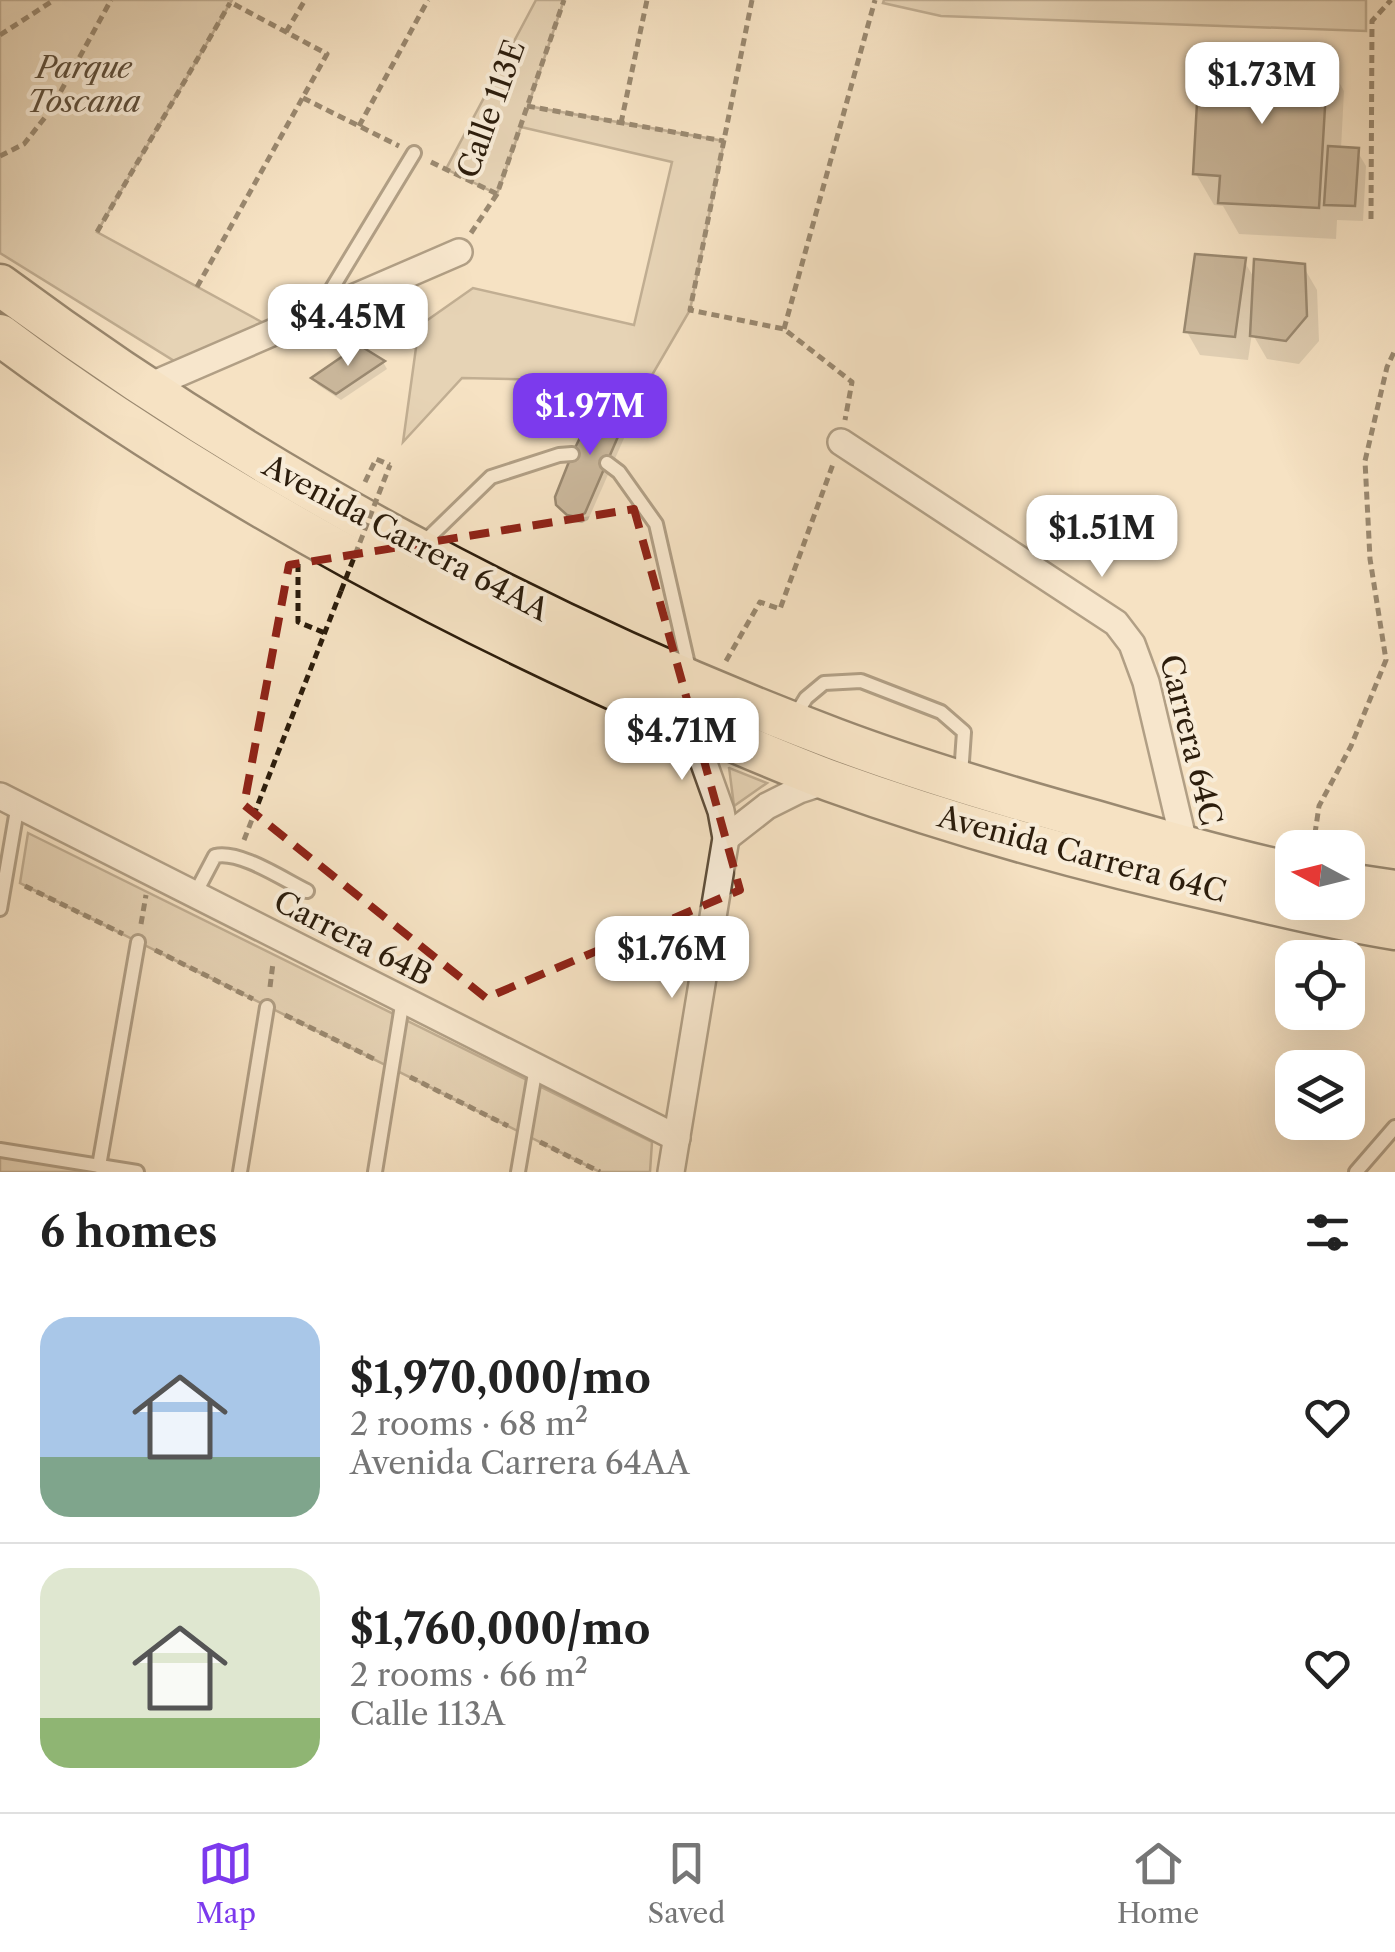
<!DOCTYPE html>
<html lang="en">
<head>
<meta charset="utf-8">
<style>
  :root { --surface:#fff; --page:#f6f6f6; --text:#222; --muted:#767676; --line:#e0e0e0; --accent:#7c3aed }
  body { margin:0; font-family:"Libre Caslon Text",serif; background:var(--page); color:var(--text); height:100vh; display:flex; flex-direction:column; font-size:38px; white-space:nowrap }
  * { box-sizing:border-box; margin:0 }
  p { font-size:32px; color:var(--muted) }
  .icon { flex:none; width:55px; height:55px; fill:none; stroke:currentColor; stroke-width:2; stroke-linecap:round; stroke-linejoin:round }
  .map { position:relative; height:1172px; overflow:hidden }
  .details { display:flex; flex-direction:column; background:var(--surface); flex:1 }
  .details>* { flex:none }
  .needle { width:65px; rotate:277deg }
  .tools { position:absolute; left:1275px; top:830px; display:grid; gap:20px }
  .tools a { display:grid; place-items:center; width:90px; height:90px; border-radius:20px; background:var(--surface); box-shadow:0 10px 40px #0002; font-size:50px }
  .price { position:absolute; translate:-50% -85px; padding:0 22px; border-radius:20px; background:#fff; color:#222; font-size:32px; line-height:65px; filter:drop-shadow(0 2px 5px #0008) }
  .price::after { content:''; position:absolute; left:50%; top:60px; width:30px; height:22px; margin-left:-15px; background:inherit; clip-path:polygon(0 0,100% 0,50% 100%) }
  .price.selected { background:var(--accent); color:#fff }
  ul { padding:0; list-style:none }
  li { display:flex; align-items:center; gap:30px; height:250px; padding:0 40px }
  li+li { border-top:2px solid var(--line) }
  li span { display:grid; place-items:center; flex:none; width:280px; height:200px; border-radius:30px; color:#555 }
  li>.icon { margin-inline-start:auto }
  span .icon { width:120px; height:120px; fill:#fffc; stroke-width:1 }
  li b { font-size:42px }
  h2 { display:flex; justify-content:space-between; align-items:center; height:120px; padding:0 40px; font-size:42px }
  .tab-bar { display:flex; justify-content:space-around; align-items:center; height:140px; border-top:2px solid var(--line); background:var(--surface); font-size:28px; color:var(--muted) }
  .tab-bar a { display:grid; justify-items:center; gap:5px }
  .tab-bar .selected { color:var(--accent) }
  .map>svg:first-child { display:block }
</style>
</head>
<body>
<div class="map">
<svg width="1395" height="1172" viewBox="0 0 1395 1172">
  <rect width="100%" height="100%" fill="#f5e2c3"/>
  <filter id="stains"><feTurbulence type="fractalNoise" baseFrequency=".002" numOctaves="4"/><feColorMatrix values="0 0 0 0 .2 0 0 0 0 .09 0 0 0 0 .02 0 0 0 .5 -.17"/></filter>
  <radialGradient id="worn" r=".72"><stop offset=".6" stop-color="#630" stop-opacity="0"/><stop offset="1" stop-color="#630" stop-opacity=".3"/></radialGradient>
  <g fill="#d3c1a4" stroke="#806f58" stroke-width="2.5">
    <path d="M0,0H232L97,232L269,326L176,362L0,253Z"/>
    <path d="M536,0H564L528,106L724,141L690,310L648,382L462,378L403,442L419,326L473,288L634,325L672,162L521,127L497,194L446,169Z"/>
    <path d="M884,0H1366V31L941,16L883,3Z"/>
    <path d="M729,767V768L767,783L734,806Z"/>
    <path d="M28,833L652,1142L650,1172H600L20,883Z"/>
    <path d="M0,1153L113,1172H0Z"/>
  </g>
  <g fill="#0003">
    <path d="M1326,59L1344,91L1341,149L1357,151L1366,166L1363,221L1337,220L1336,239L1239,234L1223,206L1214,205L1196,174Z"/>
    <path d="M1244,261L1256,281L1303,266L1317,290L1319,341L1299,364L1267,359L1252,333L1248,360L1200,355L1187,332Z"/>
    <path d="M359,348L383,362L387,369L341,400L318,385L314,379Z"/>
    <path d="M622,410L629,427L588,520L582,523L573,522L558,504Z"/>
  </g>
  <g fill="#95836b" stroke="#2c1d0c" stroke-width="2.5">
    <path d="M1200,49L1328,57L1319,208L1218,203L1220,176L1193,174Z"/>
    <path d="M1328,146L1359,148L1355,206L1324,205Z"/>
    <path d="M1195,254L1246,258L1235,337L1184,332Z"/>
    <path d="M1254,259L1305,264L1307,316L1286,341L1250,336Z"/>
    <path d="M359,345L385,361L336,394L311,378Z"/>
    <path d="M602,399H608L624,408L626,418L585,513L577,517L567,515L556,505L555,497L572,454L597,403Z"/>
  </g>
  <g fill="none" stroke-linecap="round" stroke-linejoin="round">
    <g stroke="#5e4e3a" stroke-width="18">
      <g id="lane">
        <path d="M319,310L414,153"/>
        <path d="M607,463L619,472L656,524L690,673"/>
        <path d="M421,545L491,477L559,455L572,454"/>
        <path d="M795,716L806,698L824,683L861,681L941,712L964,732L961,775"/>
        <path d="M195,894L215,856C240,850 284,880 307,891"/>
        <path d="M0,909L18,804"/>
        <path d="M0,1150L137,1172"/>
        <path d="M99,1166L138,942"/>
        <path d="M240,1172L267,1007"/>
        <path d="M375,1172L403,999"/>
        <path d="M518,1172L536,1067"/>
        <path d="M1356,1172L1395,1127"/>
      </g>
    </g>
    <g stroke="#5e4e3a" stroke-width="30">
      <g id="street">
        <path d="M147,387L459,252"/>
        <path d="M841,442L1116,623L1132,644L1146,682L1185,847"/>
        <path d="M0,796L677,1138"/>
        <path d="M726,838L767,806L799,790L830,780"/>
        <path d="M671,1172L726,838L721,811L701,755L676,722"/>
      </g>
    </g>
    <g stroke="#2c1d0c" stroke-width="45">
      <g id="primary">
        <path d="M0,285C255,474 539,627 835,739C920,771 1008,797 1095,821C1160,840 1226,859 1292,873"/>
        <path d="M0,335C113,420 233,493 357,561C463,619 571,671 681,719C731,740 780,762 831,781C961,828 1095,864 1230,894C1284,907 1339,920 1395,929"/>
        <path d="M1348,884L1395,891"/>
      </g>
    </g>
    <g stroke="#2c1d0c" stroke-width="5" stroke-dasharray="8 5" stroke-linecap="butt">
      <path d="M752,0L690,310L784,329L852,382L845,420"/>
      <path d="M286,32L305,0"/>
      <path d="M0,35L54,0"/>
      <path d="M303,98L399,146"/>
      <path d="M527,106L724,141"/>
      <path d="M621,123L647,0"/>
      <path d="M359,126L428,0"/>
      <path d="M0,156L24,144L50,111L111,0"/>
      <path d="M431,162L497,194"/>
      <path d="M1371,219L1372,21L1391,0"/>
      <path d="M97,232L230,3"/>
      <path d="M471,233L497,194L564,0"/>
      <path d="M197,287L327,54L230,2"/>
      <path d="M784,329L875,0"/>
      <path d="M365,482L376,459L390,465"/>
      <path d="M298,564V622L325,633"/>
      <path d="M726,661L760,602L780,609L833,464"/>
      <path d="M244,840L341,591"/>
      <path d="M1313,847L1319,806L1351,746L1386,660L1370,559L1365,461L1387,367L1395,350"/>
      <path d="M25,886L123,934"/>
      <path d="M141,924L146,895"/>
      <path d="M155,950L253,999"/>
      <path d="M270,987L273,963"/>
      <path d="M285,1015L374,1059"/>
      <path d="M410,1077L508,1126"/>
      <path d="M540,1142L600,1172"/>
    </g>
    <use href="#lane" stroke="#f8ecd8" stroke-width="12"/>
    <use href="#street" stroke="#f8ecd8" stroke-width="25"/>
    <use href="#primary" stroke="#f5e2c3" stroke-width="40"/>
    <path stroke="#2c1d0c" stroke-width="5" stroke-dasharray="8 5" stroke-linecap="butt" d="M341,591L390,465"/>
  </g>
  <path d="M0 0H1395V1172H0ZM634,509L740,890L486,998L244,805L289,565Z" fill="#f5e2c3" fill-opacity=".55" fill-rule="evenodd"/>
  <path fill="none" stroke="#8f2418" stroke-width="8" stroke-dasharray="20 12" stroke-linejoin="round" d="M634,509L740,890L486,998L244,805L289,565Z"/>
  <g text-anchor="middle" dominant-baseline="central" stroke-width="8" stroke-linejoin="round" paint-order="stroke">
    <g font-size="30" font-style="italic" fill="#5e4e3a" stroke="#f8ecd8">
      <text x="84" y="67">Parque<tspan x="84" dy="34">Toscana</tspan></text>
    </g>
    <g font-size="30" fill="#2c1d0c" stroke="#f8ecd8">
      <text transform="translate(491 109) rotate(-70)">Calle 113E</text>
      <text transform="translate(406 538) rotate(28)">Avenida Carrera 64AA</text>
      <text transform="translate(1191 740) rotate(76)">Carrera 64C</text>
      <text transform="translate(1082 854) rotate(15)">Avenida Carrera 64C</text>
      <text transform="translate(353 938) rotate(27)">Carrera 64B</text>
    </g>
  </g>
  <rect width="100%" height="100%" filter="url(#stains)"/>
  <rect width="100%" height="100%" fill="url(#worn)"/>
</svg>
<div class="tools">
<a><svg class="needle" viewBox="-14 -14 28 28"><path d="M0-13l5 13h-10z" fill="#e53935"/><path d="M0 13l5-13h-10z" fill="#767676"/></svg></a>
<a><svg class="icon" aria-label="locate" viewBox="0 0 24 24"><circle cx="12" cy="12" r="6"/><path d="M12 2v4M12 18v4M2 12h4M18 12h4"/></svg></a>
<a><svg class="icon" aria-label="layers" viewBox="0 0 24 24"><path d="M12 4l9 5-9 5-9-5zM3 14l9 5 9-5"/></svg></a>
</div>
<b class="price" style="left:1262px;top:127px">$1.73M</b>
<b class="price" style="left:348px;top:369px">$4.45M</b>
<b class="price selected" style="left:590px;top:458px">$1.97M</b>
<b class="price" style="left:1102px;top:580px">$1.51M</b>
<b class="price" style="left:682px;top:783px">$4.71M</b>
<b class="price" style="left:672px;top:1001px">$1.76M</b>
</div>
<section class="details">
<h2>6 homes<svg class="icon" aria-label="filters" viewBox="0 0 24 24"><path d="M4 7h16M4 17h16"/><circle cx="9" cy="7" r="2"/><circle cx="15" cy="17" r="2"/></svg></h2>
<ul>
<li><span style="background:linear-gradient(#a9c7e8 70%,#7fa58c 0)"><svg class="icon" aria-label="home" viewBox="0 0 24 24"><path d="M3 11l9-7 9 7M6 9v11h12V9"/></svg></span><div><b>$1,970,000/mo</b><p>2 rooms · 68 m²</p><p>Avenida Carrera 64AA</p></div><svg class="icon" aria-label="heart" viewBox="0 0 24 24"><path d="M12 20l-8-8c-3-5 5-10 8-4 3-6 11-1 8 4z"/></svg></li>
<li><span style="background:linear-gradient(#dfe7d0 75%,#8fb573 0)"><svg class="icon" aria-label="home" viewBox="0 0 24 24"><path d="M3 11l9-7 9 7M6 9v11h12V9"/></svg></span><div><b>$1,760,000/mo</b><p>2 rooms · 66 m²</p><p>Calle 113A</p></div><svg class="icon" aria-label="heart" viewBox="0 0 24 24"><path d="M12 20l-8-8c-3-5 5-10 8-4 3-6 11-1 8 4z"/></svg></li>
</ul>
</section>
<nav class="tab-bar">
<a class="selected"><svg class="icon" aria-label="map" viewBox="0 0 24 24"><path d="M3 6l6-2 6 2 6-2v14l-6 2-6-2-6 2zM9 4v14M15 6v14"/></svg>Map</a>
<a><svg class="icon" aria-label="saved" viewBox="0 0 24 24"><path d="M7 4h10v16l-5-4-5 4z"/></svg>Saved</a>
<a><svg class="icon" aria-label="home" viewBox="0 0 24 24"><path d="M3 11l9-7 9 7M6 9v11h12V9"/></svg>Home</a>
</nav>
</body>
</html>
